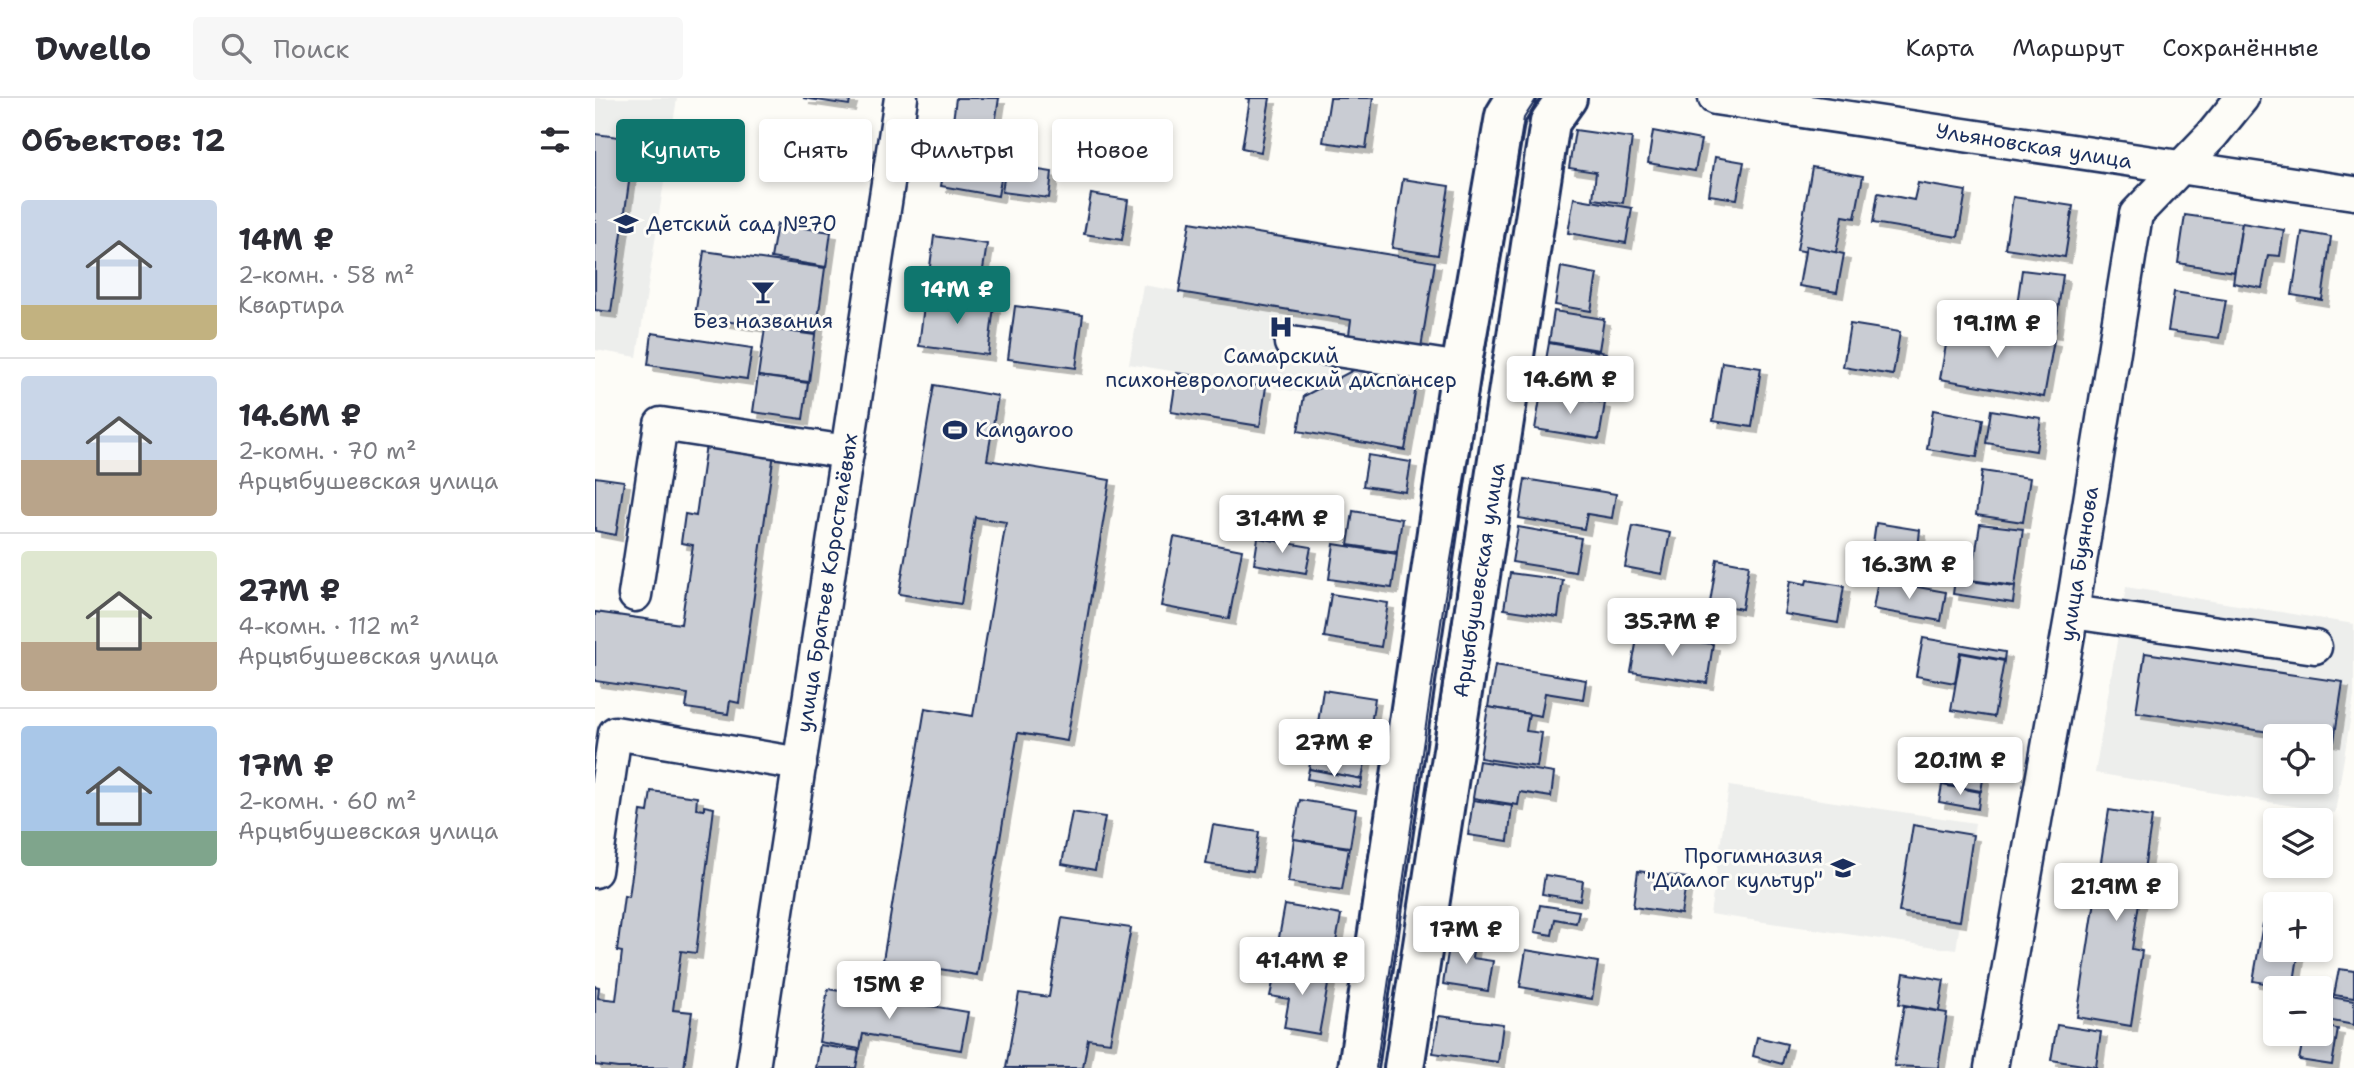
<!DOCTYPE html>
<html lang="ru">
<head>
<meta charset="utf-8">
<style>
  :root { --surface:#fff; --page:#f7f7f7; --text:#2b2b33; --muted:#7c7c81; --line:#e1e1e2; --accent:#0f766e }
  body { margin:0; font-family:"Shantell Sans",sans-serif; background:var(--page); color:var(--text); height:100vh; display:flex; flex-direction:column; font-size:26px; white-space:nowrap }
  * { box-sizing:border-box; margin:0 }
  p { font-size:23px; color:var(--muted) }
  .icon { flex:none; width:38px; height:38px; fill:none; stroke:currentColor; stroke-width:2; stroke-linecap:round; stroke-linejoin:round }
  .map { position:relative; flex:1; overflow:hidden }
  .details { display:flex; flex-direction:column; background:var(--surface); width:595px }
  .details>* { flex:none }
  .top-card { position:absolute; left:21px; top:21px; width:665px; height:63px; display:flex; gap:14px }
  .buttons { position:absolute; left:1668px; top:626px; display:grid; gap:14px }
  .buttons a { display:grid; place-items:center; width:70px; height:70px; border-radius:7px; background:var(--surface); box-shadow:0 4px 10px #0003; font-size:35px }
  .price { position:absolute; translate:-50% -60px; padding:0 16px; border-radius:7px; background:#fff; color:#222; font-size:23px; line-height:46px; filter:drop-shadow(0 2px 4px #0008) }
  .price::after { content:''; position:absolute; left:50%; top:42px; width:21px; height:16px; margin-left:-10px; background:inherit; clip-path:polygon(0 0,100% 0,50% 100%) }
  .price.current { background:var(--accent); color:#fff }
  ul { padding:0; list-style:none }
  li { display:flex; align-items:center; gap:21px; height:175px; padding:0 21px }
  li+li { border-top:2px solid var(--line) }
  li span { display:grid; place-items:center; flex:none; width:196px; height:140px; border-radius:7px; color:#555 }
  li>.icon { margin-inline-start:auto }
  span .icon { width:84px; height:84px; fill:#fffc; stroke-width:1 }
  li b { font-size:30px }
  h2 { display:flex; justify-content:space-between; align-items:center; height:84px; padding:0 21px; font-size:30px }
  .chip { padding:0 24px; border-radius:7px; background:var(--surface); box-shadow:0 4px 10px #0003; font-size:24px; line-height:63px }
  .chip.current { background:var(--accent); color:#fff }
  header { display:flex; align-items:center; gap:42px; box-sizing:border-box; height:98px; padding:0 35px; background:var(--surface); border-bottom:2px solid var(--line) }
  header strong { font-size:33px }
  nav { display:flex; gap:38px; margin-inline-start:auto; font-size:24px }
  .search { width:490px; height:63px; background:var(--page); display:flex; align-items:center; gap:18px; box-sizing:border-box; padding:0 24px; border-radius:7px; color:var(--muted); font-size:26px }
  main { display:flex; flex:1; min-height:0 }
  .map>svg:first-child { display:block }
</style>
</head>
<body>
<header>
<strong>Dwello</strong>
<div class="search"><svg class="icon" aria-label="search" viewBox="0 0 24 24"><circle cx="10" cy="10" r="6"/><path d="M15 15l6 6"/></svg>Поиск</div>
<nav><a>Карта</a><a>Маршрут</a><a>Сохранённые</a></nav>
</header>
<main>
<section class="details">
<h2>Объектов: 12<svg class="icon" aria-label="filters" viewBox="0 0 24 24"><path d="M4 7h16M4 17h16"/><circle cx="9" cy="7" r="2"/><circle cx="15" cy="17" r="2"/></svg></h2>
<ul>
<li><span style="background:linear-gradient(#c9d6e8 75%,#c2b280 0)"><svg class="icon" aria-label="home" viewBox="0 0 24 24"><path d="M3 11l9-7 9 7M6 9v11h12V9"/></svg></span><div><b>14M ₽</b><p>2-комн. · 58 m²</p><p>Квартира</p></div></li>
<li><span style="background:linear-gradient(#c9d6e8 60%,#b9a48a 0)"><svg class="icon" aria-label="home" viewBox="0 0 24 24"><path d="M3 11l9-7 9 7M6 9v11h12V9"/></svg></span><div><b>14.6M ₽</b><p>2-комн. · 70 m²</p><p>Арцыбушевская улица</p></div></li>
<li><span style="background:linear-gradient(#dfe7d0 65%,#b9a48a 0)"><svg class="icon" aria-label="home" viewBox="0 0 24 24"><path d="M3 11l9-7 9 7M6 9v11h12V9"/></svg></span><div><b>27M ₽</b><p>4-комн. · 112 m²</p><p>Арцыбушевская улица</p></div></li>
<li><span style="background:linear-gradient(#a9c7e8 75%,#7fa58c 0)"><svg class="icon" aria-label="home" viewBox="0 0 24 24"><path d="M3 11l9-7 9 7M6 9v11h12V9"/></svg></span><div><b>17M ₽</b><p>2-комн. · 60 m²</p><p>Арцыбушевская улица</p></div></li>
</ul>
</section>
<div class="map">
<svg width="1759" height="970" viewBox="0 0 1759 970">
  <defs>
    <filter id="shadow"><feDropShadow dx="6" dy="6" stdDeviation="0" flood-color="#0004"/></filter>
  </defs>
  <rect width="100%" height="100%" fill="#fdfcf7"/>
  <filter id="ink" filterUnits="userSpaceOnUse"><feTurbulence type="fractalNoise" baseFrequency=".0143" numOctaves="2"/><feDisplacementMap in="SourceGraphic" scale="14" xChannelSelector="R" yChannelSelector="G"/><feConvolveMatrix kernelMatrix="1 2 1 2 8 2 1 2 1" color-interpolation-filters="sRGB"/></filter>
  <g filter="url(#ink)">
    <g fill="#edeeec" fill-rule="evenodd">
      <path d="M0,0H82L42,259L0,252Z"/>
      <path d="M595,123L843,162L824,274L766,265L710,295L534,266L548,187L583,193Z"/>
      <path d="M1531,489L1759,526V598L1740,715L1500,675ZM1680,639H1726V684H1680Z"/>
      <path d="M1134,688L1380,725L1361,852L1115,816Z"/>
    </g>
    <g fill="#c9ccd3" stroke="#1b2f5e" stroke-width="2" filter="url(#shadow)">
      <path d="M208,0H256L254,7Z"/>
      <path d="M361,0H404L396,52L355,46Z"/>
      <path d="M650,0H675L666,54L647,50L655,1Z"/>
      <path d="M735,0H778L771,50L728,44Z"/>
      <path d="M521,31L555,34L551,74L517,71Z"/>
      <path d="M980,32L1037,40L1028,105L998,101L1001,74L974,70Z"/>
      <path d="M1058,33L1106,42L1100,73L1053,65Z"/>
      <path d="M0,36L40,41L16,214L0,212Z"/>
      <path d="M352,53L409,63L403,98L346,88Z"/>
      <path d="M1120,59L1149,64L1142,101L1114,97Z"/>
      <path d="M411,67L457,74L454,100L407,94Z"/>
      <path d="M1217,69L1268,78L1260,120L1248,118L1240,159L1202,152Z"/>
      <path d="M808,81L854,88L843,157L797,150Z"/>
      <path d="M1323,85L1371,93L1363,139L1278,125L1283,95L1319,102Z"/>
      <path d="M496,96L533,102L527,142L489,136Z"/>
      <path d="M1418,99L1478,108L1470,159L1410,150Z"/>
      <path d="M979,100L1037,110L1031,145L973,135Z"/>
      <path d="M1590,117L1647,125L1639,174L1583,165Z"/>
      <path d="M595,124L840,164L825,256L753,244L756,222L584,194Z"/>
      <path d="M1647,125L1689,132L1685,158L1673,157L1667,190L1638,185Z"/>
      <path d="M182,126L236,134L231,169L176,160Z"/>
      <path d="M1707,134L1736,139L1727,202L1697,197Z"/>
      <path d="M339,138L392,146L386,184L334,176Z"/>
      <path d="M1211,148L1249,156L1242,194L1204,188Z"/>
      <path d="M109,153L230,170L221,236L100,219Z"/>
      <path d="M966,169L1002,176L996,213L960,207Z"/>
      <path d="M1427,172L1468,177L1460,234L1419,228Z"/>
      <path d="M1579,194L1631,202L1624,240L1573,233Z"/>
      <path d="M330,199L399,208L393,257L324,248Z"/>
      <path d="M420,208L488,217L481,270L413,261Z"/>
      <path d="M959,213L1009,221L1004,252L954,244Z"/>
      <path d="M1355,224L1459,242L1449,299L1345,281Z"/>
      <path d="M1255,226L1305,234L1298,277L1248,269Z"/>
      <path d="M170,230L220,237L214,284L163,278Z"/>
      <path d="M57,235L157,250L152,281L53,267Z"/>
      <path d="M954,245L1012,255L1006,289L948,279Z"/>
      <path d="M1127,264L1166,270L1157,329L1118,323Z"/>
      <path d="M768,267L823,277L810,352L703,333L709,298Z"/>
      <path d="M582,275L671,289L665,328L576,314Z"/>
      <path d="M163,278L213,285L208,321L158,314Z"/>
      <path d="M339,287L403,298L392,362L515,382L472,643L423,635L382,877L288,862L330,610L378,618L411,424L380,419L366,506L304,496Z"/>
      <path d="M946,295L1010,305L1004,341L940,331Z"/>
      <path d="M1338,312L1388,321L1382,359L1332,351Z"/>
      <path d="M1396,312L1446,320L1441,353L1391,345Z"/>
      <path d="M111,346L179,355L144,605L135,603L133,616L91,610L93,596L0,583V514L86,526L98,447L86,445L90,416L101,418Z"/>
      <path d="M773,357L816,364L811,394L768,388Z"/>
      <path d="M1387,373L1435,380L1428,424L1381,417Z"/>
      <path d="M0,379L29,383L21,437L0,433Z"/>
      <path d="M930,381L1021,396L1017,420L992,416L989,431L924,420Z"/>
      <path d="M758,413L807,421L802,454L753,447Z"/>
      <path d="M1281,425L1325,432L1322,459L1277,453Z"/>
      <path d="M1385,426L1428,431L1420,488L1360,480L1363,457L1380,459Z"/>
      <path d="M1038,428L1075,435L1067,476L1030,469Z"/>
      <path d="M923,429L986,440L980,474L917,464Z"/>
      <path d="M579,439L647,452L634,521L566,508Z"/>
      <path d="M663,440L716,449L711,475L659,466Z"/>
      <path d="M739,446L802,456L797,490L734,481Z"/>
      <path d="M1122,461L1154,467L1147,511L1115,505Z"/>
      <path d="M915,475L968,482L963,519L909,511Z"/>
      <path d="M1360,481L1420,489L1418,505L1358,496Z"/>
      <path d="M1212,482L1249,488L1243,525L1189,516L1195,483L1211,486Z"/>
      <path d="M1283,482L1351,494L1346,523L1278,511Z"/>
      <path d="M736,496L793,505L786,549L729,539Z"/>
      <path d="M1043,535L1118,546L1112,585L1036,574Z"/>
      <path d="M1328,540L1410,554L1409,562L1365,554L1360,585L1321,578Z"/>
      <path d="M1366,555L1409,563L1399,619L1356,612Z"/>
      <path d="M1550,555L1748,584L1739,643L1726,641V639H1708L1541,614Z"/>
      <path d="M900,567L991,582L988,601L950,595L946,618L893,609Z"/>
      <path d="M728,592L780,600L773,646L721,638Z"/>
      <path d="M893,609L934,616L931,633L947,635L942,669L885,660Z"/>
      <path d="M1362,642L1394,647L1386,693L1342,685L1349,649L1361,651Z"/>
      <path d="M718,649L771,659L767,681L714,671Z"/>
      <path d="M884,663L959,675L956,699L925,694L923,707L878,700Z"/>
      <path d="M714,671L767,681L765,690L712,681Z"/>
      <path d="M1347,687L1385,694L1383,711L1344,704Z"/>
      <path d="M56,693L102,699L101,711L109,712V708L119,710L101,855L86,853L78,912L97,914L89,970H23L0,967V888L4,889L3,900L21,902L27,854L22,853L29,798L34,799L46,713L53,714Z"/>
      <path d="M705,702L761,711L755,749L698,741Z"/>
      <path d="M878,702L917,708L913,743L873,737Z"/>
      <path d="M1514,712L1557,719L1537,851L1547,853L1536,928L1482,919Z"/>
      <path d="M477,714L510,719L500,772L467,766Z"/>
      <path d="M618,727L664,734L658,773L611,766Z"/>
      <path d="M1318,727L1378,737L1365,823L1304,814Z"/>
      <path d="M699,741L754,750L747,792L693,784Z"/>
      <path d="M1043,773L1092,780L1086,816L1038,809Z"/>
      <path d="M950,777L988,783L985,802L947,796Z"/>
      <path d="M690,807L746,817L739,855L683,845Z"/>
      <path d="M945,807L984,813L981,825L960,821L957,837L940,834Z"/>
      <path d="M467,820L536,830L515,944L493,941L488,970H411L424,895L454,899Z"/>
      <path d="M1668,826L1680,828V852H1704L1698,890L1658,883Z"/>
      <path d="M856,836L880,840L877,860L898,863L893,893L848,886Z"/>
      <path d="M931,852L1003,864L997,901L925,889Z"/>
      <path d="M682,867L735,876L724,936L689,930L694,901L675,898Z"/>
      <path d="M1744,871L1759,873V900L1739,897Z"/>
      <path d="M1309,875L1349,882L1344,913L1304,906Z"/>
      <path d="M233,891L373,914L366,952L268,936L265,951L224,944Z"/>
      <path d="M1736,899L1759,903V927L1732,922Z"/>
      <path d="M1309,908L1352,915L1343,970L1299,968Z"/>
      <path d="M844,918L908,926L903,964L838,955Z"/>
      <path d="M1462,927L1506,934L1501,969L1456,962Z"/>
      <path d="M1726,928L1743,931L1737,967L1704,962L1709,936H1726Z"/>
      <path d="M1162,939L1192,946L1187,966L1158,958Z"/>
      <path d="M225,947L264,953L261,970H221Z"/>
    </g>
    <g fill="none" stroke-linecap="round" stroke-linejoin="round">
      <g stroke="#1b2f5e" stroke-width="37">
        <g id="minor">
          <path d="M1120,0L1759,95"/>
          <path d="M696,245L866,271"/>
          <path d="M40,497L66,326L252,354"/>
          <path d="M1477,514L1720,549"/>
          <path d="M0,773L20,635L205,666"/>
          <path d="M158,970L306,0"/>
          <path d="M1396,970L1477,514L1541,116L1617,37L1647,0"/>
        </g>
      </g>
      <g stroke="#1b2f5e" stroke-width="44">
        <g id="major">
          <path d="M763,970L866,271L910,18L921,0"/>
          <path d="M809,970L955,24L972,0"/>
        </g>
      </g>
      <use href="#minor" stroke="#fdfcf7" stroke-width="32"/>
      <use href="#major" stroke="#fdfcf7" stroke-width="38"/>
      <g stroke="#1b2f5e" stroke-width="2">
        <path d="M838,651L874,413"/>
        <path d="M781,970L849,504L929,20L942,0"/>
      </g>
    </g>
  </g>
  <defs>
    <g id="school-bare" transform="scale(1.89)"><path d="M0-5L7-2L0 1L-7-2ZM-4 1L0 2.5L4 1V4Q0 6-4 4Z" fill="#1b2f5e" stroke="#fdfcf7" stroke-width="2.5" paint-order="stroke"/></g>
    <g id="bar-bare" transform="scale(1.89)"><path d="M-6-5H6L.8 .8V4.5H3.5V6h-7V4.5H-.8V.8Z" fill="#1b2f5e" stroke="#fdfcf7" stroke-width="2.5" paint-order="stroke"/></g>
    <g id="hospital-bare" transform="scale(1.89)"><path d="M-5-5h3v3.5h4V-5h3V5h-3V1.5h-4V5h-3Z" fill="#1b2f5e" stroke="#fdfcf7" stroke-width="2.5" paint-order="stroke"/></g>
    <g id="stadium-bare" transform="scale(1.89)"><path d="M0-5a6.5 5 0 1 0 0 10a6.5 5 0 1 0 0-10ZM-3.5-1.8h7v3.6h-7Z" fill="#1b2f5e" stroke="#fdfcf7" stroke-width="2.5" paint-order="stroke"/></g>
  </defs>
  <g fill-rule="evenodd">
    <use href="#school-bare" x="31" y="126"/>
    <use href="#bar-bare" x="168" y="194"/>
    <use href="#hospital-bare" x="686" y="229"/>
    <use href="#stadium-bare" x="360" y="332"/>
    <use href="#school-bare" x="1248" y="770"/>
  </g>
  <g text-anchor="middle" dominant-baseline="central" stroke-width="6" stroke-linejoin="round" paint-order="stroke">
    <g font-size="21" fill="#1b2f5e" stroke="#fdfcf7">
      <text transform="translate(1439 48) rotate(9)">Ульяновская улица</text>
      <text transform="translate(1484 466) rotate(-81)">улица Буянова</text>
      <text transform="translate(884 482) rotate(-81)">Арцыбушевская улица</text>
      <text transform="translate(232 485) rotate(-81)">улица Братьев Коростелёвых</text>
    </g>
    <g font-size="21" fill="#1b2f5e" stroke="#fdfcf7" text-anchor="start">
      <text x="51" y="126">Детский сад №70</text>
      <text x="168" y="223" text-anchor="middle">Без названия</text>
      <text x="686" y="258" text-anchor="middle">Самарский<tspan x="686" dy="24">психоневрологический диспансер</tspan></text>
      <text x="380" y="332">Kangaroo</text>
      <text x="1228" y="758" text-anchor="end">Прогимназия<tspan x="1228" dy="24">"Диалог культур"</tspan></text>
    </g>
  </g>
</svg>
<div class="buttons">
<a><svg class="icon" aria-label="locate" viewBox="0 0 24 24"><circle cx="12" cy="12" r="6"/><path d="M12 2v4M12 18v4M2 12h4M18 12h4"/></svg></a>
<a><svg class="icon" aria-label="layers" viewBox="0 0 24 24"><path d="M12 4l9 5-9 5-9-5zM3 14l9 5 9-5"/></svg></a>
<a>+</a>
<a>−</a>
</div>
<b class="price current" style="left:362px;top:228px">14M ₽</b>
<b class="price" style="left:1402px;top:262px">19.1M ₽</b>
<b class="price" style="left:975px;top:318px">14.6M ₽</b>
<b class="price" style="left:687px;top:457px">31.4M ₽</b>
<b class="price" style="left:1314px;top:503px">16.3M ₽</b>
<b class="price" style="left:1077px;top:560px">35.7M ₽</b>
<b class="price" style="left:739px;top:681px">27M ₽</b>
<b class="price" style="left:1365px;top:699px">20.1M ₽</b>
<b class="price" style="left:1521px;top:825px">21.9M ₽</b>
<b class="price" style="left:871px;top:868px">17M ₽</b>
<b class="price" style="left:707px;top:899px">41.4M ₽</b>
<b class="price" style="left:294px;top:923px">15M ₽</b>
<div class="top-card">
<a class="chip current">Купить</a>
<a class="chip">Снять</a>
<a class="chip">Фильтры</a>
<a class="chip">Новое</a>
</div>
</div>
</main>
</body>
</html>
